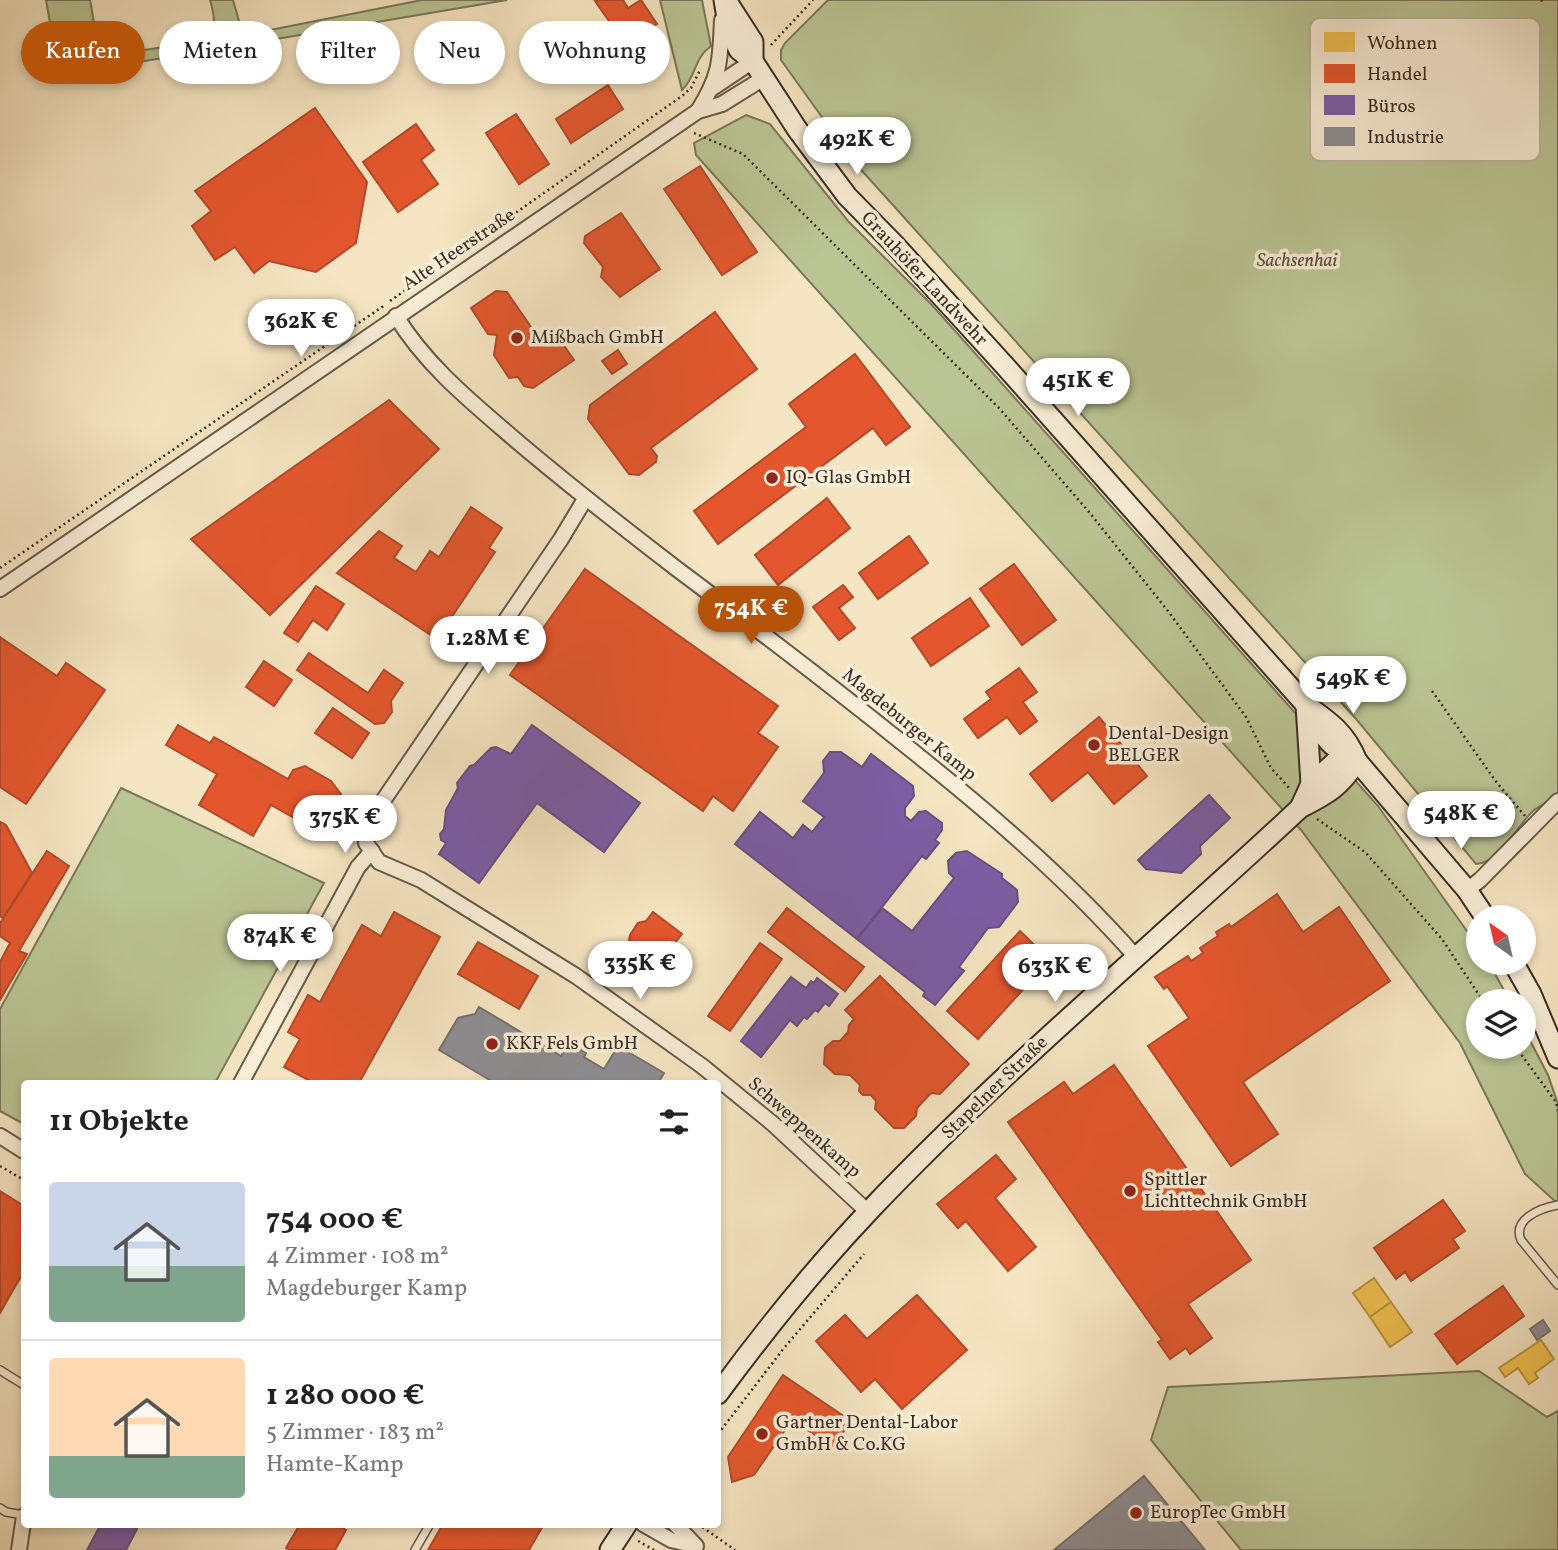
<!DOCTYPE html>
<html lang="de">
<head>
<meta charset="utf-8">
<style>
  :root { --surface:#fff; --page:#f6f6f6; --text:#222; --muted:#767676; --line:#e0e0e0; --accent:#b45309 }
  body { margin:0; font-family:Vollkorn,serif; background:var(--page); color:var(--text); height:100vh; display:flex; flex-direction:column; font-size:26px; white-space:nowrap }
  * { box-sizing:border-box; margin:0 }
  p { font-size:23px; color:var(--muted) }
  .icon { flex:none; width:38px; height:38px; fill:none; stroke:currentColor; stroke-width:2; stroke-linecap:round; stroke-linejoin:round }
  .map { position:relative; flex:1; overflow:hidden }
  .panel { position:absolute; left:21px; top:1080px; width:700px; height:448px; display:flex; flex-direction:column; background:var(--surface); border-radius:7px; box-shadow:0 4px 10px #0003 }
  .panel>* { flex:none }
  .guide { position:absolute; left:21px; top:21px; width:700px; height:63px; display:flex; gap:14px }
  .needle { width:46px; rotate:326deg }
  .buttons { position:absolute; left:1466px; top:905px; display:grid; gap:14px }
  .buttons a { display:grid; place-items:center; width:70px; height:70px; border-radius:50%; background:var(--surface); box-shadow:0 4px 10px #0003; font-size:35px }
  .price { position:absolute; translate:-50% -60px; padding:0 16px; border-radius:24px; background:#fff; color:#222; font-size:23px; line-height:46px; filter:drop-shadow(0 2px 4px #0008) }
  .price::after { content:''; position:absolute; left:50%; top:42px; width:21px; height:16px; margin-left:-10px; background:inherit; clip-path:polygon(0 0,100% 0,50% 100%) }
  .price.current { background:var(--accent); color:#fff }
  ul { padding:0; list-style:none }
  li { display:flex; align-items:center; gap:21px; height:175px; padding:0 28px }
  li+li { border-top:2px solid var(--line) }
  li span { display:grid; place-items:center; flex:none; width:196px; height:140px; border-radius:7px; color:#555 }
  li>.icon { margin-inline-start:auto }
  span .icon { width:84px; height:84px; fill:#fffc; stroke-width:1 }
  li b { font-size:30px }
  h2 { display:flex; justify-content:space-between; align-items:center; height:84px; padding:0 28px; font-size:30px }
  .tag { padding:0 24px; border-radius:32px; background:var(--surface); box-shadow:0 4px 10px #0003; font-size:24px; line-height:63px }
  .tag.current { background:var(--accent); color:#fff }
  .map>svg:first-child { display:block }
</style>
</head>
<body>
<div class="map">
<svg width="1558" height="1550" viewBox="0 0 1558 1550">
  <rect width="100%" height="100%" fill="#f6e5c2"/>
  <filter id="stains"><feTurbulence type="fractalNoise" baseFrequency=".00286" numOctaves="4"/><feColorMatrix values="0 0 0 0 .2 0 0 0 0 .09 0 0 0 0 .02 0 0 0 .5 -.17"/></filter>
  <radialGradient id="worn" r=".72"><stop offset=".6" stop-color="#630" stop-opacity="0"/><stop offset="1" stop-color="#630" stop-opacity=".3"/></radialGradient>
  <g fill="#bbc594" stroke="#7a785c" stroke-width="2">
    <path d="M46,0H90C94,17 94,45 109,55L206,41C218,29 214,14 210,0H233L241,28L255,33L422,0H507L74,73L57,63Z"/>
    <path d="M660,0H702L711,46C693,59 697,76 682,90Z"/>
    <path d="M828,0H1558V797C1550,801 1540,805 1533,811C1515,827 1502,862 1476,864L1357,720L855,163L781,60V50L785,43Z"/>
    <path d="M746,115L770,124L848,221L932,305L1378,806L1479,948V962L1489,963L1510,1001H1479V1046H1524V1029L1548,1075L1558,1104V1204L1525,1174L1460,1043L1301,830L696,155L694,143Z"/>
    <path d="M121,788L324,883L215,1083H24V1124L0,1111V1009Z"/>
    <path d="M1479,1371L1547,1417L1558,1411V1550H1241L1151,1440L1168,1387Z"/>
  </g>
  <g fill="#f2c14e" stroke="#bb9441" stroke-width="2">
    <path d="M1374,1278L1391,1302L1370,1317L1353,1293Z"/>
    <path d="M1391,1302L1412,1332L1390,1347L1370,1317Z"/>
    <path d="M1541,1340L1554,1359L1535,1373L1538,1378L1529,1384L1518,1368L1505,1377L1499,1368Z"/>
  </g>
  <g fill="#e4572e" stroke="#b14a2b" stroke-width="2">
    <path d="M602,0H623L628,8L641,0L657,24L608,56L592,32L609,21L595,1Z"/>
    <path d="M608,85L623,109L571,143L556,119Z"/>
    <path d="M315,108L367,182L356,243L316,272L269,261L254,273L235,247L215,260L192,226L211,211L195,191Z"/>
    <path d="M516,114L549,164L519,184L486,133Z"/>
    <path d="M416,124L434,150L421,160L438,184L398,212L363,162Z"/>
    <path d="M700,166L757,252L722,275L664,189Z"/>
    <path d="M621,213L660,269L620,297L601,277L603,267L584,243L585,236Z"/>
    <path d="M496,291L507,292L540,340L554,331L574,360L533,388L524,386L518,377L509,378L494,355L497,335L488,334L471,308Z"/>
    <path d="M715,312L757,369L651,448L657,456L656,462L639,475L629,474L588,419L590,405Z"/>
    <path d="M618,350L627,364L612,374L602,361Z"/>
    <path d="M855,354L910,427L886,445L873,428L718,544L694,511L806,427L789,404Z"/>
    <path d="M389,400L439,449L270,615L191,539Z"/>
    <path d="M827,498L850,528L778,585L755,555Z"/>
    <path d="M471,507L502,528L489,548L495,552L437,639L337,573L379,531L402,546L394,558L416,572L430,551L439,557Z"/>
    <path d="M909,536L928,563L878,599L859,573Z"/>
    <path d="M1014,564L1056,620L1022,645L980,589Z"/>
    <path d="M585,569L778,706L758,733L778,747L733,811L713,796L703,811L510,675Z"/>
    <path d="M843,585L853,597L839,608L855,628L839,640L813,607Z"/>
    <path d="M316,586L344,604L327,630L313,620L298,642L284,633Z"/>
    <path d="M970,598L989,626L931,666L912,638Z"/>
    <path d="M0,637L57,676L66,663L105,690L26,804L0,787Z"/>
    <path d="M309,653L368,693L384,670L403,683L391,701L392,712L384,723L375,724L297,670Z"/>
    <path d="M264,661L292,680L274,706L246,687Z"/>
    <path d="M1019,668L1037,692L1023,702L1037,721L1020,734L1007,717L978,738L964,719L991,699L986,692Z"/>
    <path d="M333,708L369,733L352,758L315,733Z"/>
    <path d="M1099,717L1147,776L1114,804L1088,772L1052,801L1030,774Z"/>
    <path d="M178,725L210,743L214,737L288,779L293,770L305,766L331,781L341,794L334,807L320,812L312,807L303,823L271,805L253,836L199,805L217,774L166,745Z"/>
    <path d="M0,822L6,825L32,873L3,918L0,916Z"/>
    <path d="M47,851L69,866L19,951L27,954L0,1000V962L10,943L0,936V923Z"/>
    <path d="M1277,894L1303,932L1339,907L1390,981L1243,1082L1278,1134L1231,1166L1148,1046L1189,1018L1167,986L1164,989L1155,977L1188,956L1191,961L1203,953L1200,948L1218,936L1216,932L1229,924L1231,927Z"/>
    <path d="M787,908L864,967L845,991L768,932Z"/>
    <path d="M394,912L440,937L359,1083H314L284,1067L300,1039L288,1032L308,995L320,1002L362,925L381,936Z"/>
    <path d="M653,912L682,934L649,976L628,962V946L630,935L638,923L646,921Z"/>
    <path d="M1020,931L1050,960L978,1039L947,1011Z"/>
    <path d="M478,942L538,976L519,1009L458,974Z"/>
    <path d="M760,943L782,959L730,1031L708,1016Z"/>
    <path d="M880,976L969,1064L940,1094L931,1093L917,1108L916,1116L904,1128H894L875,1109L876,1101L871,1095H863L859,1091L860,1085L850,1075L835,1074L824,1064L825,1048L833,1041H840L848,1032L849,1025L854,1019L845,1010Z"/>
    <path d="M1114,1065L1251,1260L1188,1304L1212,1338L1190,1354L1186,1348L1170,1359L1158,1342L1162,1340L1008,1122L1064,1082L1073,1094Z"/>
    <path d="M996,1155L1016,1179L995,1198L1036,1247L1008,1271L966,1221L958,1228L937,1204Z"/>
    <path d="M0,1191L24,1206V1271L0,1313Z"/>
    <path d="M1443,1200L1465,1231L1453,1239L1459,1248L1411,1281L1405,1272L1396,1279L1374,1248Z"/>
    <path d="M1503,1286L1524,1316L1457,1364L1435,1334Z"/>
    <path d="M917,1295L967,1350L902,1409L875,1379L861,1392L816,1341L845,1315L867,1339Z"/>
    <path d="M783,1375L851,1421L833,1447L792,1420L754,1475L732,1482L728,1457Z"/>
    <path d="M300,1524H336L346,1530L335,1550H289L286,1548Z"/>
    <path d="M443,1524H544L529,1550H428Z"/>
  </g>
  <g fill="#7b5ea7" stroke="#684f80" stroke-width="2">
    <path d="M532,725L640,803L604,852L537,803L479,883L439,854L446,843L441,840L440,834L444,829L446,810L458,788L457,783L470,766L474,765L491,748L496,747L511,754Z"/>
    <path d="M830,752H841L862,767L871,754L913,786L914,796L905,808V816L911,821L919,812L926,811L942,823V830L935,840L939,843L926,859L922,856L857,939L735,844L760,812L793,838L803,825L812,832L824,817L803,801L824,773L823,761Z"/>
    <path d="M1209,795L1230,818L1200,846L1201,854L1181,873L1146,869L1138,860Z"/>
    <path d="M967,851L1002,874V878L1017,890L1018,902L999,927L988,928L959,967L964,971L935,1005L923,996L925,992L857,939L882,908L912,931L954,878L949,873L948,861L956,853Z"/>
    <path d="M791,977L806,988L811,981L814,983L817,978L838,994L829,1006L825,1003L818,1012L815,1010L807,1019L804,1017L797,1026L790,1020L761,1057L741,1041Z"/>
    <path d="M101,1524H131L137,1529L126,1550H87Z"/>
  </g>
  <g fill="#8d8d92" stroke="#747071" stroke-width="2">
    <path d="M479,1007L561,1056L569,1043L586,1053L584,1057L604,1069L618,1046L664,1073L658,1083H495L439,1050L458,1018L475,1014Z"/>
    <path d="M1543,1320L1550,1331L1537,1340L1530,1329Z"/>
    <path d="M1144,1476L1205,1550H1054Z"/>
  </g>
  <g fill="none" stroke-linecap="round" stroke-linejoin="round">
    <g stroke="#695a4c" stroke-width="10">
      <g id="lane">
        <path d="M1558,1205C1541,1208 1512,1219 1521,1240L1558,1285"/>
        <path d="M0,1370L24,1385"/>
        <path d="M0,1508L6,1512L24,1515"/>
        <path d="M415,1550L430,1524"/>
      </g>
    </g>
    <g stroke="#695a4c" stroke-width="18">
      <g id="street">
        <path d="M711,89L753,61"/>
        <path d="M698,111C721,74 720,61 722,20"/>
        <path d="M396,316C425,364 469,400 512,437C566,483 621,526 677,569C749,623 820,677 890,733C977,802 1063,874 1136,957"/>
        <path d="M585,499L561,539L370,820L366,843L379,862L421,880L576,976L702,1066L772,1123L868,1212"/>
        <path d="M0,589L698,111L722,104L764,78"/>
        <path d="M1467,890L1480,880L1558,801"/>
        <path d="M241,1083L358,867L372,851"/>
        <path d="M0,1136L24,1151"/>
        <path d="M643,1524L671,1540L693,1545"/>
        <path d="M675,1524L696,1546"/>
        <path d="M19,1550L24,1516"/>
      </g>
    </g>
    <g stroke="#3a2c24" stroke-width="23">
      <g id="secondary">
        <path d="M724,0L729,30L739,50L753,61L797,129L847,196L894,244L1005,366L1306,705C1330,722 1346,733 1357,761L1467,890L1485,917"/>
        <path d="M728,3L753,42V61"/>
        <path d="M1306,705L1311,784"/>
        <path d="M1311,713C1321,736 1333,750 1356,760"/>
        <path d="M1300,808L1311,784L1335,762L1357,761"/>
        <path d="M1513,962L1531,994L1558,1058"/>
        <path d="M718,1394C765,1330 815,1268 870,1210C1005,1068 1157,942 1300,808C1328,794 1340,787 1357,761"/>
        <path d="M610,1550L627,1524"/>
      </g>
    </g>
    <g stroke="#3a2c24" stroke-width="2.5" stroke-dasharray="2 3.5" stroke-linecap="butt">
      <path d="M1541,0L1543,2"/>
      <path d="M771,45L813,0"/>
      <path d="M694,133L743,154L999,408L1089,512L1168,611L1246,717L1271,768L1291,790"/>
      <path d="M390,301L682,96L691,88L700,70"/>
      <path d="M0,568L385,305"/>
      <path d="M1432,691L1497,783L1525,816"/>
      <path d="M1317,819L1365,852L1442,939L1483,1001"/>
      <path d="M1515,1046L1556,1102L1558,1111"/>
      <path d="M0,1166L24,1180"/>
      <path d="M718,1434L784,1348L864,1254"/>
      <path d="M698,1524L735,1550"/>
      <path d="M638,1541L654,1550"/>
    </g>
    <use href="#lane" stroke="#f9eed7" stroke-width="7"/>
    <use href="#street" stroke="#f9eed7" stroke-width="14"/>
    <use href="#secondary" stroke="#f9eed7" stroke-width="19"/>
  </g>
  <g fill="#8f2418" stroke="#f9eed7" stroke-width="2.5">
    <circle cx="517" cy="338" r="7"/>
    <circle cx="772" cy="478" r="7"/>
    <circle cx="1094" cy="745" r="7"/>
    <circle cx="492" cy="1044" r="7"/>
    <circle cx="1130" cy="1191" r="7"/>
    <circle cx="762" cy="1434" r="7"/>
    <circle cx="1136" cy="1513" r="7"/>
  </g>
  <g text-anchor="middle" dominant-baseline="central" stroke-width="7" stroke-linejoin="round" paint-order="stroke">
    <g font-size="19" fill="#3a2c24" stroke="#f9eed7">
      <text transform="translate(459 250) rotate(-34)">Alte Heerstraße</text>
      <text transform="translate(924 279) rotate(47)">Grauhöfer Landwehr</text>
      <text transform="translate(909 725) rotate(39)">Magdeburger Kamp</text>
      <text transform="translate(995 1088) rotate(-44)">Stapelner Straße</text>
      <text transform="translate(804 1128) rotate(41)">Schweppenkamp</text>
    </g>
    <g font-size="19" font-style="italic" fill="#5a5240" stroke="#f9eed7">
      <text x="1297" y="261">Sachsenhai</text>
    </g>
    <g font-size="19" fill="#3a2c24" stroke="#f9eed7" text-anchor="start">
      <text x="531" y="338">Mißbach GmbH</text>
      <text x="786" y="478">IQ-Glas GmbH</text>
      <text x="1108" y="734">Dental-Design<tspan x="1108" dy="22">BELGER</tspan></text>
      <text x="506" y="1044">KKF Fels GmbH</text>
      <text x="1144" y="1180">Spittler<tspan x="1144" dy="22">Lichttechnik GmbH</tspan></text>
      <text x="776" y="1423">Gartner Dental-Labor<tspan x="776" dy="22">GmbH &amp; Co.KG</tspan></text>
      <text x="1150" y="1513">EuropTec GmbH</text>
    </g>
  </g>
  <rect x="1310" y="18" width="230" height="143" rx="10" fill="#f9eed7" stroke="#c0b4a1" stroke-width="2"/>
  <rect x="1324" y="32" width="31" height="20" fill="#f2c14e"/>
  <rect x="1324" y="64" width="31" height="19" fill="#e4572e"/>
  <rect x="1324" y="95" width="31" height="20" fill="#7b5ea7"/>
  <rect x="1324" y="127" width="31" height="19" fill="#8d8d92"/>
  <g font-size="19" fill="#3a2c24">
    <text x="1367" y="49">Wohnen</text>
    <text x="1367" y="80">Handel</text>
    <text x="1367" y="112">Büros</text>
    <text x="1367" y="143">Industrie</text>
  </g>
  <rect width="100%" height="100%" filter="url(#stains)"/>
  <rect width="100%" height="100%" fill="url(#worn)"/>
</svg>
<div class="buttons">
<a><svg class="needle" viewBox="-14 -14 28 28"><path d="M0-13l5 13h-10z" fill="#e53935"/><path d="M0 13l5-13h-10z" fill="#767676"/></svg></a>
<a><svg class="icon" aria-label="layers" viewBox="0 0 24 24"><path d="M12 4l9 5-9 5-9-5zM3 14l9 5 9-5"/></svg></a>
</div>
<b class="price" style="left:857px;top:177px">492K €</b>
<b class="price" style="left:301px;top:359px">362K €</b>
<b class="price" style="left:1078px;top:418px">451K €</b>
<b class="price current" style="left:751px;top:646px">754K €</b>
<b class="price" style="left:488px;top:676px">1.28M €</b>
<b class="price" style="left:1353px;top:716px">549K €</b>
<b class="price" style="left:1461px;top:851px">548K €</b>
<b class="price" style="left:345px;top:855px">375K €</b>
<b class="price" style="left:280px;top:974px">874K €</b>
<b class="price" style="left:640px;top:1001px">335K €</b>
<b class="price" style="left:1055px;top:1004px">633K €</b>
<div class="guide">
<a class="tag current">Kaufen</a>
<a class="tag">Mieten</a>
<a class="tag">Filter</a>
<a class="tag">Neu</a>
<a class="tag">Wohnung</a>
</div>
<section class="panel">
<h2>11 Objekte<svg class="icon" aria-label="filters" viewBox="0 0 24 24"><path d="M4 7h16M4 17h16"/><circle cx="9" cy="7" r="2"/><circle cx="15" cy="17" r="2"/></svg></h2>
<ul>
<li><span style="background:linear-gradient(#c9d6e8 60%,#7fa58c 0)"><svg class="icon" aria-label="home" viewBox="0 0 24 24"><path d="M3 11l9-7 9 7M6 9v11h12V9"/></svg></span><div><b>754 000 €</b><p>4 Zimmer · 108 m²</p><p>Magdeburger Kamp</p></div></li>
<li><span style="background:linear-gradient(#ffd9b3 70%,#7fa58c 0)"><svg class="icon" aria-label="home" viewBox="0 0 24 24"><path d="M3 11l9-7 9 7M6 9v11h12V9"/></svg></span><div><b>1 280 000 €</b><p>5 Zimmer · 183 m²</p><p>Hamte-Kamp</p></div></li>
</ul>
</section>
</div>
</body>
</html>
